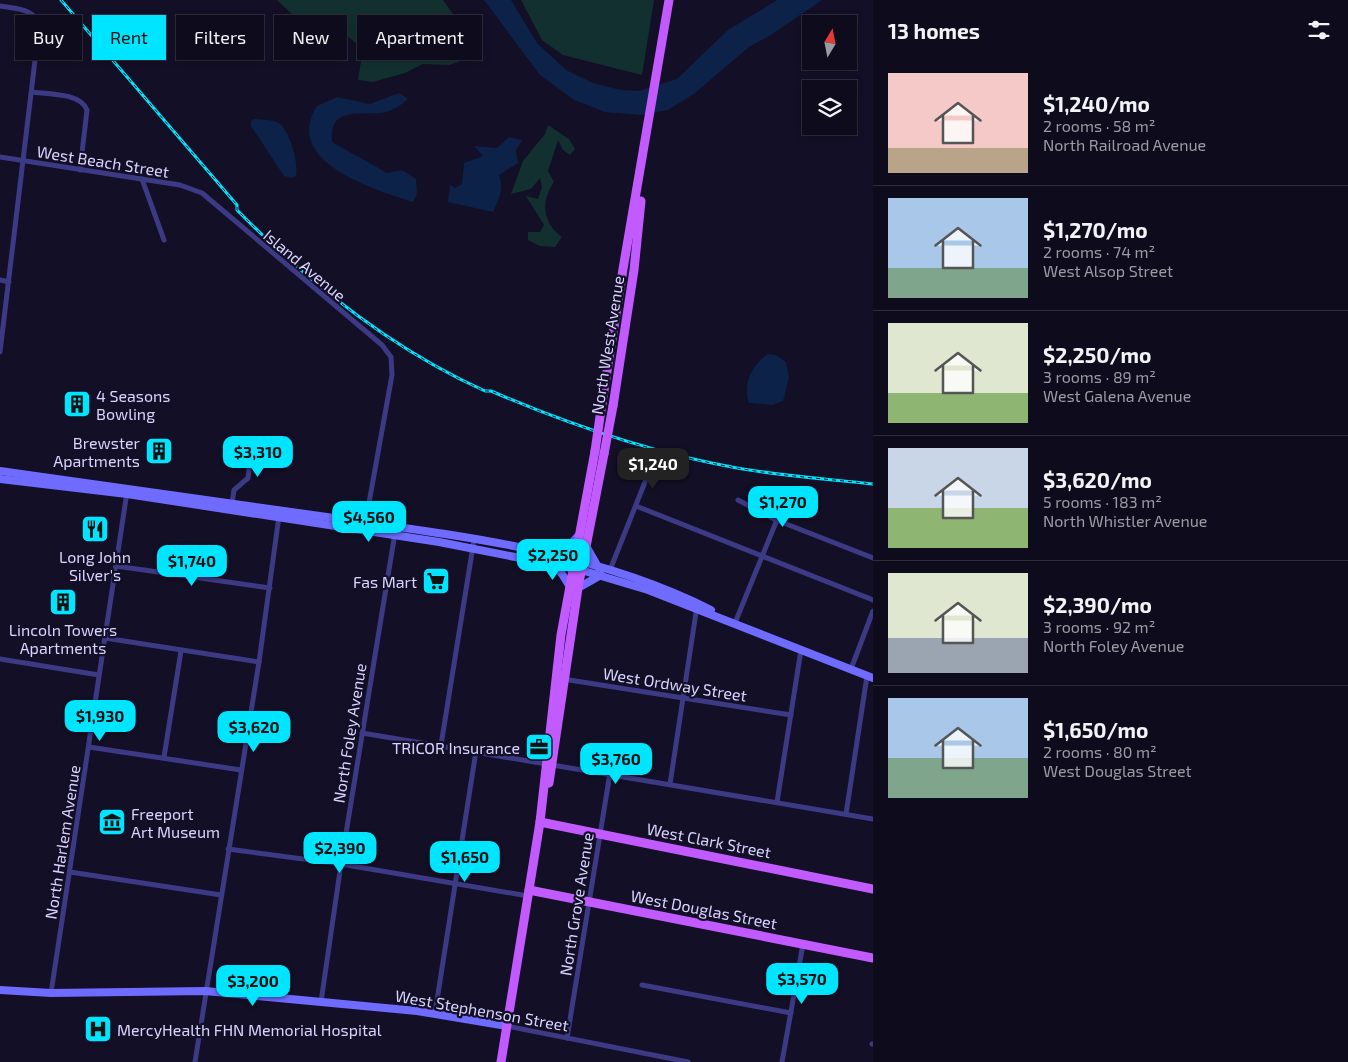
<!DOCTYPE html>
<html lang="en">
<head>
<meta charset="utf-8">
<style>
  :root { --surface:#0e0b1c; --page:#171425; --text:#f1f3f6; --muted:#9b9ba3; --line:#2e2b3b; --accent:#00e5ff }
  body { margin:0; font-family:"Exo 2",sans-serif; background:var(--page); color:var(--text); height:100vh; display:flex; flex-direction:column; font-size:19px; white-space:nowrap }
  * { box-sizing:border-box; margin:0 }
  p { font-size:16px; color:var(--muted) }
  .icon { flex:none; width:28px; height:28px; fill:none; stroke:currentColor; stroke-width:2; stroke-linecap:round; stroke-linejoin:round }
  .map { position:relative; flex:1; overflow:hidden }
  .sheet { display:flex; flex-direction:column; background:var(--surface); width:475px }
  .sheet>* { flex:none }
  .guide { position:absolute; left:15px; top:15px; width:475px; height:45px; display:flex; gap:10px }
  .needle { width:32px; rotate:10deg }
  .buttons { position:absolute; left:802px; top:15px; display:grid; gap:10px }
  .buttons a { display:grid; place-items:center; width:55px; height:55px; border-radius:0px; background:var(--surface); box-shadow:0 2px 8px #0003,0 0 0 1px var(--line); font-size:25px }
  .price { position:absolute; translate:-50% -42px; padding:0 11px; border-radius:10px; background:var(--accent); color:#111; font-size:16px; line-height:32px; filter:drop-shadow(0 1px 2px #0008) }
  .price::after { content:''; position:absolute; left:50%; top:30px; width:15px; height:11px; margin-left:-8px; background:inherit; clip-path:polygon(0 0,100% 0,50% 100%) }
  .price.current { background:#222; color:#fff }
  ul { padding:0; list-style:none }
  li { display:flex; align-items:center; gap:15px; height:125px; padding:0 15px }
  li+li { border-top:1px solid var(--line) }
  li span { display:grid; place-items:center; flex:none; width:140px; height:100px; border-radius:0px; color:#555 }
  li>.icon { margin-inline-start:auto }
  span .icon { width:60px; height:60px; fill:#fffc; stroke-width:1 }
  li b { font-size:21px }
  h2 { display:flex; justify-content:space-between; align-items:center; height:60px; padding:0 15px; font-size:21px }
  .tag { padding:0 18px; border-radius:0px; background:var(--surface); box-shadow:0 2px 8px #0003,0 0 0 1px var(--line); font-size:18px; line-height:45px }
  .tag.current { background:var(--accent); color:#111 }
  main { display:flex; flex:1; min-height:0 }
  .map>svg:first-child { display:block }
</style>
</head>
<body>
<main>
<div class="map">
<svg width="873" height="1062" viewBox="0 0 873 1062">
  <rect width="100%" height="100%" fill="#130f26"/>
  <g fill="#12302f">
    <path d="M277,0H443L453,14L478,26L481,40L469,55L458,62L449,65L423,64L405,73L373,82L358,80L361,61L356,43L330,22L293,15Z"/>
    <path d="M521,0H654L642,75L563,55L542,40Z"/>
    <path d="M548,125L569,139L575,149L570,155L563,150L558,140L548,171L554,182C540,202 543,223 562,237L555,247L540,246L528,240V232H540L544,225L526,196L538,199L542,187L540,178L531,189L511,194L523,161L545,134Z"/>
  </g>
  <g fill="#0c2248">
    <path d="M484,0H511L537,43L566,70L593,83L621,90L639,91L677,79L728,30L777,0H822L771,35L749,47L695,93L668,110L641,115L605,112L574,100L540,75Z"/>
    <path d="M399,93L408,99C400,106 391,112 380,113C357,115 329,107 332,142L387,173L402,170L416,179L417,194L413,202C376,190 281,162 317,106L337,97L370,104Z"/>
    <path d="M254,119C262,120 274,119 280,124C290,132 299,164 296,176L292,178L284,176L251,126V121Z"/>
    <path d="M509,137L522,140L516,150L518,163L499,175C504,190 499,199 493,212L448,202L450,185L455,188L462,184L464,163L483,156L474,146L497,148Z"/>
    <path d="M768,354L776,355L786,362L789,378L783,401L773,405L749,403C742,385 752,364 768,354Z"/>
  </g>
  <g fill="none" stroke-linecap="round" stroke-linejoin="round">
    <g stroke="#3d3a85" stroke-width="5">
      <path d="M0,6C16,9 36,8 39,27L0,352"/>
      <path d="M32,92C48,94 81,93 87,110L80,170"/>
      <path d="M0,157L180,185L202,193L382,345L391,357L392,375L365,525"/>
      <path d="M142,179L164,240"/>
      <path d="M0,280L9,282"/>
      <path d="M738,500L776,520L873,558"/>
      <path d="M232,503L234,490L248,478L252,444"/>
      <path d="M636,506L873,600"/>
      <path d="M116,566L270,588"/>
      <path d="M610,570L651,467"/>
      <path d="M735,623L787,495"/>
      <path d="M105,638L259,662"/>
      <path d="M0,659L99,675"/>
      <path d="M851,669L873,611"/>
      <path d="M563,679L791,715"/>
      <path d="M362,733L873,819"/>
      <path d="M441,745L474,540"/>
      <path d="M89,747L241,770"/>
      <path d="M164,757L181,651"/>
      <path d="M670,784L697,606"/>
      <path d="M777,802L801,650"/>
      <path d="M846,814L867,676"/>
      <path d="M228,849L341,864L528,896"/>
      <path d="M70,872L221,895"/>
      <path d="M642,985L791,1013"/>
      <path d="M51,993L127,492"/>
      <path d="M321,1002L341,864L395,533"/>
      <path d="M435,1013L476,751"/>
      <path d="M507,1026L688,1062"/>
      <path d="M567,1038L610,773"/>
      <path d="M872,1044H873"/>
      <path d="M195,1062L259,662L279,516"/>
      <path d="M782,1062L803,944"/>
    </g>
    <g stroke="#6f6bff" stroke-width="8">
      <path d="M0,471C111,486 222,502 334,518C461,536 595,551 711,610"/>
      <path d="M0,479L127,494L439,542L581,570L648,590L873,678"/>
      <path d="M586,546L598,567"/>
      <path d="M553,555L569,546L580,534"/>
      <path d="M552,563L562,574L570,587"/>
      <path d="M578,588L601,575"/>
      <path d="M0,990L51,993L205,991L417,1011L507,1026"/>
    </g>
    <g stroke="#c25bff" stroke-width="9">
      <path d="M602,403L623,269L669,0"/>
      <path d="M613,406L634,270L641,201"/>
      <path d="M549,783L578,588L604,454"/>
      <path d="M540,822L873,889"/>
      <path d="M529,890L873,958"/>
      <path d="M501,1062L540,822L561,635L595,451"/>
    </g>
    <g stroke="#00e5ff" stroke-width="3">
      <path id="rail" d="M61,0L237,205V210L250,223C319,291 396,351 485,391H491C570,425 652,453 737,468C782,476 828,479 873,484"/>
    </g>
    <use href="#rail" stroke="#130f26" stroke-width="1" stroke-dasharray="4" stroke-linecap="butt"/>
    <g stroke="#c25bff" stroke-width="9">
      <path d="M595,451L602,403"/>
      <path d="M604,454L613,406"/>
    </g>
  </g>
  <defs>
    <g id="building-square" transform="scale(1.4375)"><rect x="-9" y="-9" width="18" height="18" rx="4" fill="#00e5ff" stroke="#130f26"/><path d="M-4-6H4V6H1V3H-1V6H-4ZM-2.5-4.3h1.7v1.8h-1.7ZM.8-4.3h1.7v1.8H.8ZM-2.5-1h1.7V.8h-1.7ZM.8-1h1.7V.8H.8Z" fill="#111"/></g>
    <g id="restaurant-square" transform="scale(1.4375)"><rect x="-9" y="-9" width="18" height="18" rx="4" fill="#00e5ff" stroke="#130f26"/><path d="M-5-6h1v4h1v-4h1v4h1v-4h1v5L-1.5 .5V6h-2V.5L-5-1ZM5-6V6H3V1.5H1.5Q1.5-4 5-6Z" fill="#111"/></g>
    <g id="supermarket-square" transform="scale(1.4375)"><rect x="-9" y="-9" width="18" height="18" rx="4" fill="#00e5ff" stroke="#130f26"/><path d="M-6-5.5h2.5l.6 2H6L4.5 2H-2.5L-4.4-4H-6ZM-1.5 3.2a1.3 1.3 0 1 0 .1 0ZM3 3.2a1.3 1.3 0 1 0 .1 0Z" fill="#111"/></g>
    <g id="office-square" transform="scale(1.4375)"><rect x="-9" y="-9" width="18" height="18" rx="4" fill="#00e5ff" stroke="#130f26"/><path d="M-6-3h4V-5.5h4V-3h4V5H-6ZM-1-4.5V-3h2v-1.5ZM-6 0V1H6V0Z" fill="#111"/></g>
    <g id="museum-square" transform="scale(1.4375)"><rect x="-9" y="-9" width="18" height="18" rx="4" fill="#00e5ff" stroke="#130f26"/><path d="M0-6L6-3V-2H-6V-3ZM-5-1h2V3h-2ZM-1-1h2V3h-2ZM3-1h2V3H3ZM-6 4H6V6H-6Z" fill="#111"/></g>
    <g id="hospital-square" transform="scale(1.4375)"><rect x="-9" y="-9" width="18" height="18" rx="4" fill="#00e5ff" stroke="#130f26"/><path d="M-5-5h3v3.5h4V-5h3V5h-3V1.5h-4V5h-3Z" fill="#111"/></g>
  </defs>
  <g fill-rule="evenodd">
    <use href="#building-square" x="77" y="404"/>
    <use href="#building-square" x="159" y="451"/>
    <use href="#restaurant-square" x="95" y="529"/>
    <use href="#supermarket-square" x="436" y="581"/>
    <use href="#building-square" x="63" y="602"/>
    <use href="#office-square" x="539" y="747"/>
    <use href="#museum-square" x="112" y="822"/>
    <use href="#hospital-square" x="98" y="1029"/>
  </g>
  <g text-anchor="middle" dominant-baseline="central" stroke-width="4.5" stroke-linejoin="round" paint-order="stroke">
    <g font-size="16" fill="#d9d4ff" stroke="#130f26">
      <text transform="translate(103 161) rotate(9)">West Beach Street</text>
      <text transform="translate(305 265) rotate(40)">Island Avenue</text>
      <text transform="translate(607 345) rotate(-81)">North West Avenue</text>
      <text transform="translate(675 684) rotate(9)">West Ordway Street</text>
      <text transform="translate(349 733) rotate(-81)">North Foley Avenue</text>
      <text transform="translate(709 840) rotate(11)">West Clark Street</text>
      <text transform="translate(62 842) rotate(-81)">North Harlem Avenue</text>
      <text transform="translate(576 904) rotate(-81)">North Grove Avenue</text>
      <text transform="translate(704 909) rotate(11)">West Douglas Street</text>
      <text transform="translate(482 1010) rotate(10)">West Stephenson Street</text>
    </g>
    <g font-size="16" fill="#d9d4ff" stroke="#130f26" text-anchor="start">
      <text x="96" y="395">4 Seasons<tspan x="96" dy="18">Bowling</tspan></text>
      <text x="140" y="442" text-anchor="end">Brewster<tspan x="140" dy="18">Apartments</tspan></text>
      <text x="95" y="556" text-anchor="middle">Long John<tspan x="95" dy="18">Silver's</tspan></text>
      <text x="417" y="581" text-anchor="end">Fas Mart</text>
      <text x="63" y="629" text-anchor="middle">Lincoln Towers<tspan x="63" dy="18">Apartments</tspan></text>
      <text x="520" y="747" text-anchor="end">TRICOR Insurance</text>
      <text x="131" y="813">Freeport<tspan x="131" dy="18">Art Museum</tspan></text>
      <text x="117" y="1029">MercyHealth FHN Memorial Hospital</text>
    </g>
  </g>
</svg>
<div class="buttons">
<a><svg class="needle" viewBox="-14 -14 28 28"><path d="M0-13l5 13h-10z" fill="#e53935"/><path d="M0 13l5-13h-10z" fill="#9b9ba3"/></svg></a>
<a><svg class="icon" aria-label="layers" viewBox="0 0 24 24"><path d="M12 4l9 5-9 5-9-5zM3 14l9 5 9-5"/></svg></a>
</div>
<b class="price" style="left:258px;top:478px">$3,310</b>
<b class="price current" style="left:653px;top:490px">$1,240</b>
<b class="price" style="left:783px;top:528px">$1,270</b>
<b class="price" style="left:369px;top:543px">$4,560</b>
<b class="price" style="left:553px;top:581px">$2,250</b>
<b class="price" style="left:192px;top:587px">$1,740</b>
<b class="price" style="left:100px;top:742px">$1,930</b>
<b class="price" style="left:254px;top:753px">$3,620</b>
<b class="price" style="left:616px;top:785px">$3,760</b>
<b class="price" style="left:340px;top:874px">$2,390</b>
<b class="price" style="left:465px;top:883px">$1,650</b>
<b class="price" style="left:802px;top:1005px">$3,570</b>
<b class="price" style="left:253px;top:1007px">$3,200</b>
<div class="guide">
<a class="tag">Buy</a>
<a class="tag current">Rent</a>
<a class="tag">Filters</a>
<a class="tag">New</a>
<a class="tag">Apartment</a>
</div>
</div>
<section class="sheet">
<h2>13 homes<svg class="icon" aria-label="filters" viewBox="0 0 24 24"><path d="M4 7h16M4 17h16"/><circle cx="9" cy="7" r="2"/><circle cx="15" cy="17" r="2"/></svg></h2>
<ul>
<li><span style="background:linear-gradient(#f6c9c9 75%,#b9a48a 0)"><svg class="icon" aria-label="home" viewBox="0 0 24 24"><path d="M3 11l9-7 9 7M6 9v11h12V9"/></svg></span><div><b>$1,240/mo</b><p>2 rooms · 58 m²</p><p>North Railroad Avenue</p></div></li>
<li><span style="background:linear-gradient(#a9c7e8 70%,#7fa58c 0)"><svg class="icon" aria-label="home" viewBox="0 0 24 24"><path d="M3 11l9-7 9 7M6 9v11h12V9"/></svg></span><div><b>$1,270/mo</b><p>2 rooms · 74 m²</p><p>West Alsop Street</p></div></li>
<li><span style="background:linear-gradient(#dfe7d0 70%,#8fb573 0)"><svg class="icon" aria-label="home" viewBox="0 0 24 24"><path d="M3 11l9-7 9 7M6 9v11h12V9"/></svg></span><div><b>$2,250/mo</b><p>3 rooms · 89 m²</p><p>West Galena Avenue</p></div></li>
<li><span style="background:linear-gradient(#c9d6e8 60%,#8fb573 0)"><svg class="icon" aria-label="home" viewBox="0 0 24 24"><path d="M3 11l9-7 9 7M6 9v11h12V9"/></svg></span><div><b>$3,620/mo</b><p>5 rooms · 183 m²</p><p>North Whistler Avenue</p></div></li>
<li><span style="background:linear-gradient(#dfe7d0 65%,#9aa5b1 0)"><svg class="icon" aria-label="home" viewBox="0 0 24 24"><path d="M3 11l9-7 9 7M6 9v11h12V9"/></svg></span><div><b>$2,390/mo</b><p>3 rooms · 92 m²</p><p>North Foley Avenue</p></div></li>
<li><span style="background:linear-gradient(#a9c7e8 60%,#7fa58c 0)"><svg class="icon" aria-label="home" viewBox="0 0 24 24"><path d="M3 11l9-7 9 7M6 9v11h12V9"/></svg></span><div><b>$1,650/mo</b><p>2 rooms · 80 m²</p><p>West Douglas Street</p></div></li>
</ul>
</section>
</main>
</body>
</html>
